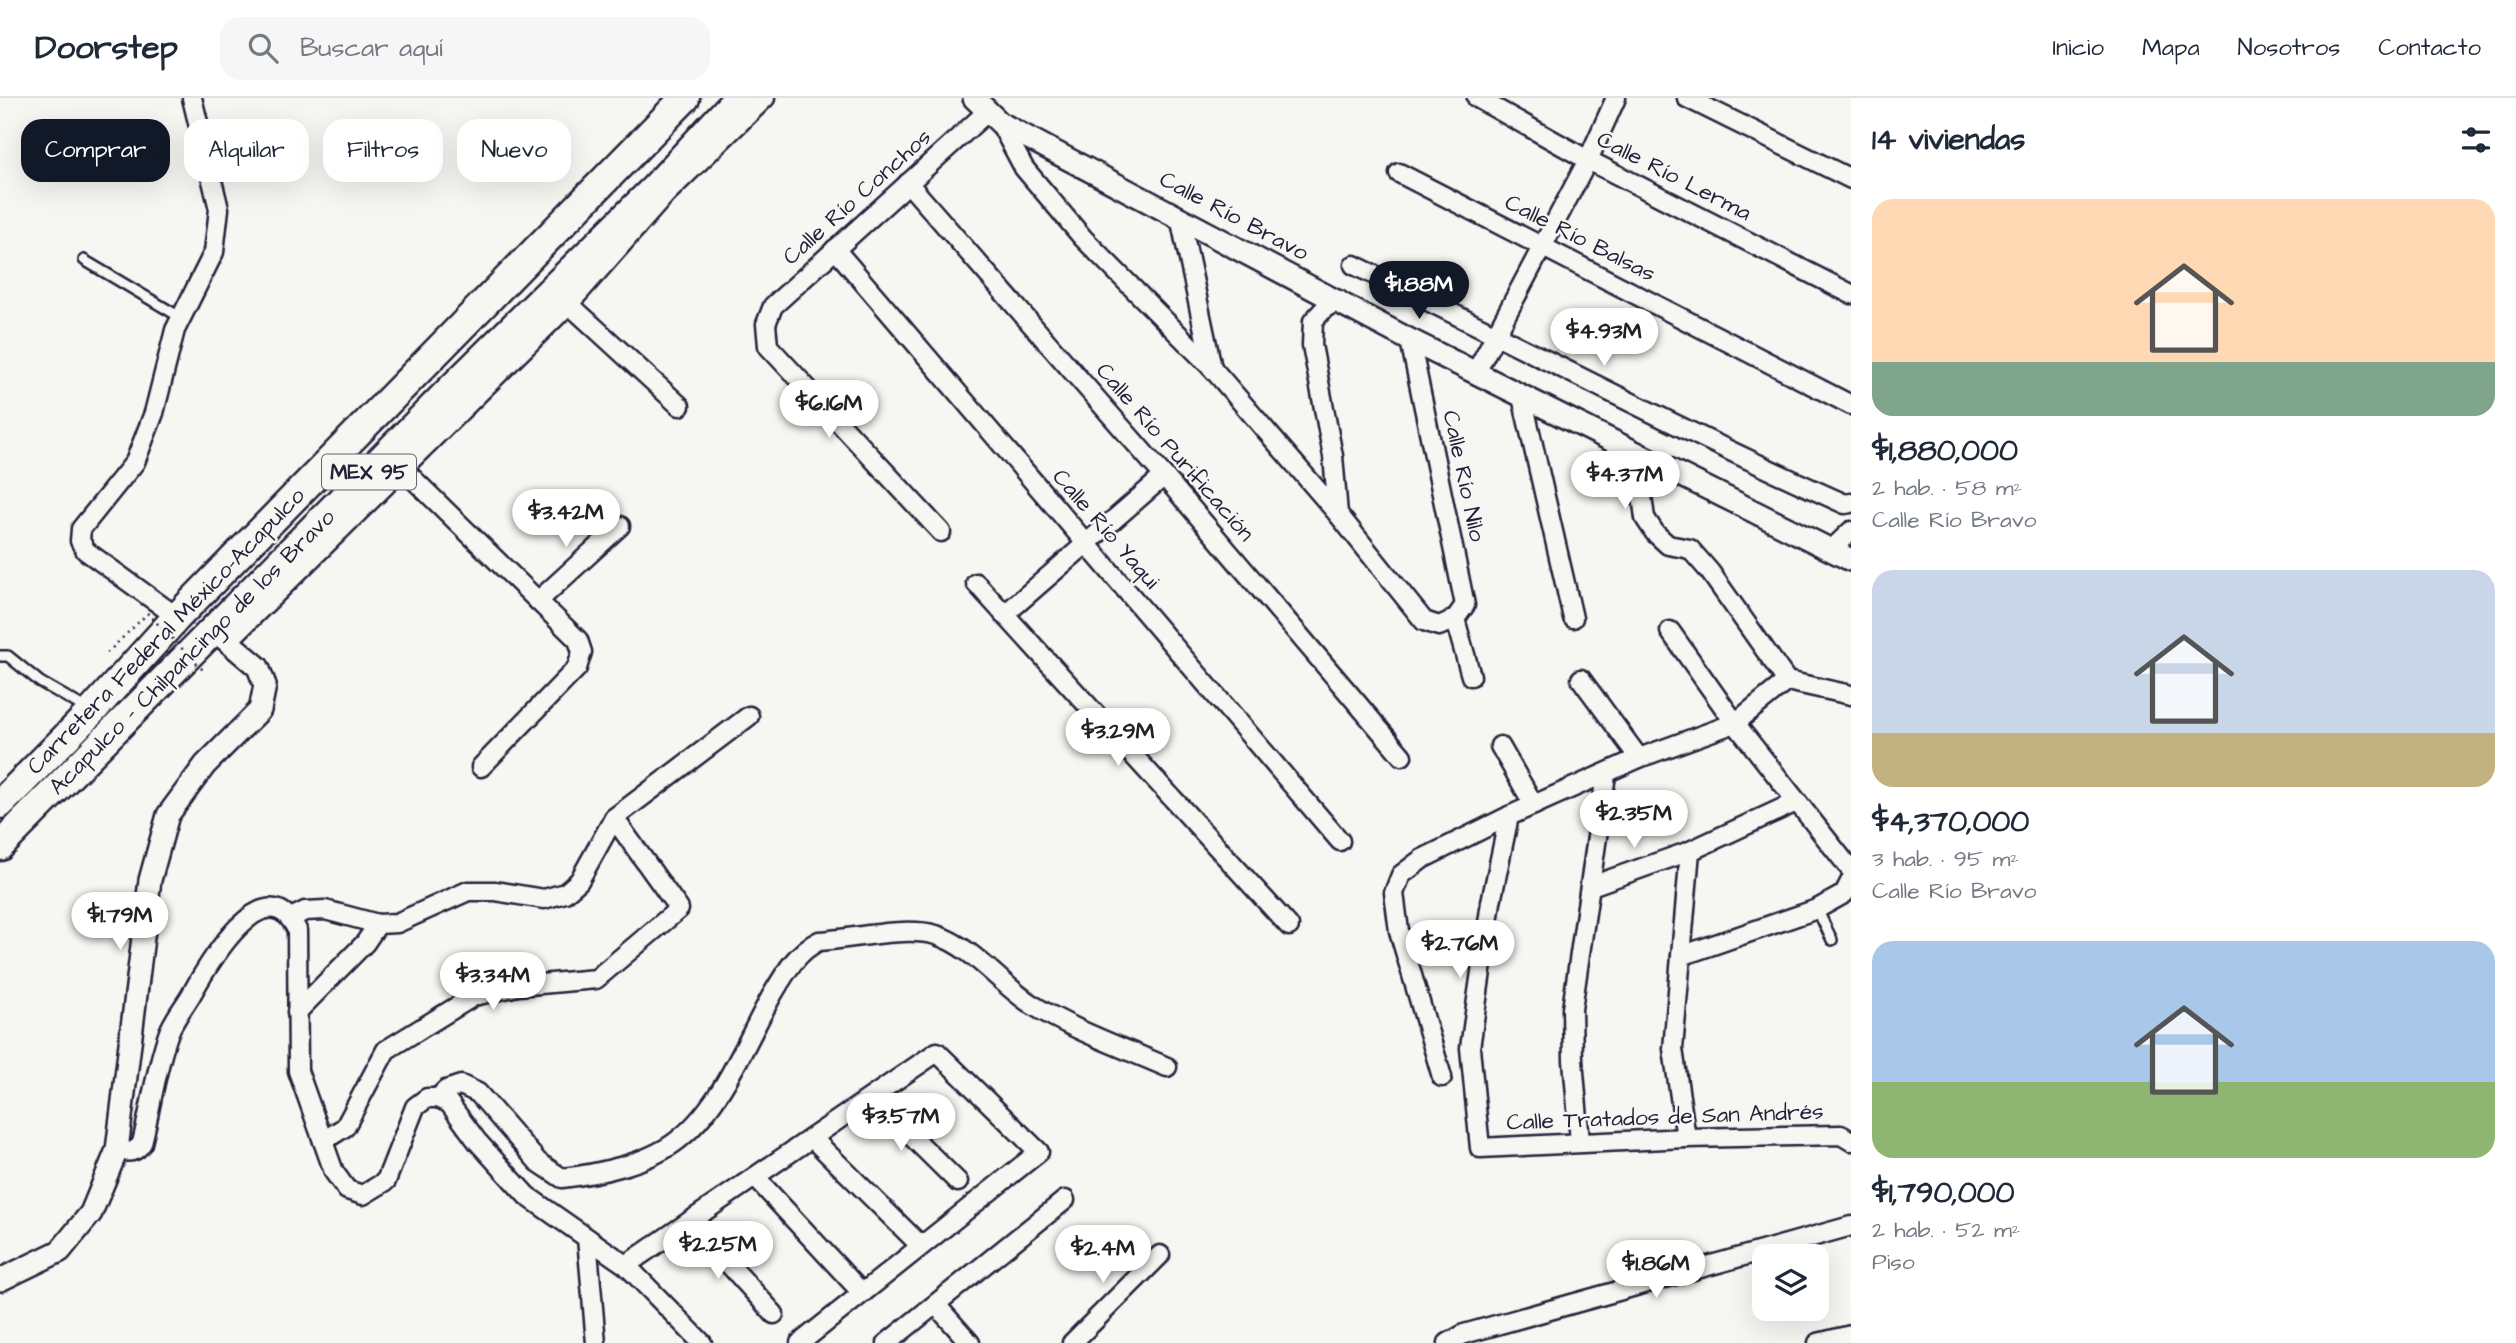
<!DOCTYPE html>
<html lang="es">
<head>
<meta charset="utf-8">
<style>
  :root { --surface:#fff; --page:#f6f6f7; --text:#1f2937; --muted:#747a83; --line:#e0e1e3; --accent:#111827 }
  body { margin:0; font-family:"Architects Daughter",sans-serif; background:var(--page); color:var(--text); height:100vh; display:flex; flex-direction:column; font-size:26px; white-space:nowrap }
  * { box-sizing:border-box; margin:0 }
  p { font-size:23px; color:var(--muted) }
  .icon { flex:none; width:38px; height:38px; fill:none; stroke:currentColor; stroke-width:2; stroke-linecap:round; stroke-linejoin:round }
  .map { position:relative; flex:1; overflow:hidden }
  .panel { display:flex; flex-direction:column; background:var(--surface); width:665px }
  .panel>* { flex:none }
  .top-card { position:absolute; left:21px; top:21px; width:665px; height:63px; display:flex; gap:14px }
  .tools { position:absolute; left:1752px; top:1146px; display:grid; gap:14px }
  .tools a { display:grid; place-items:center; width:77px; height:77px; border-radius:14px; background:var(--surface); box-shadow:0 7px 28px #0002; font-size:35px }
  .price { position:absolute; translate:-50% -60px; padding:0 16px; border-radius:24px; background:#fff; color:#222; font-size:23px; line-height:46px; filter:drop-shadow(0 2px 4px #0008) }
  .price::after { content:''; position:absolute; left:50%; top:42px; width:21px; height:16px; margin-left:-10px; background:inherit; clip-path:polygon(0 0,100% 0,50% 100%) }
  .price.current { background:var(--accent); color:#fff }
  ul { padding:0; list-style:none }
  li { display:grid; align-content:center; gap:14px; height:371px; padding:0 21px }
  li span { display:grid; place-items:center; height:217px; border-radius:21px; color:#555 }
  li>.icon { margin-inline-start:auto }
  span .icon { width:126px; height:126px; fill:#fffc; stroke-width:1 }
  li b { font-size:30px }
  h2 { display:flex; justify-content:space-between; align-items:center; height:84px; padding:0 21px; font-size:30px }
  .chip { padding:0 24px; border-radius:21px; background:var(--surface); box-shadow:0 7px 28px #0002; font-size:24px; line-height:63px }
  .chip.current { background:var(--accent); color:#fff }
  header { display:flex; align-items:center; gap:42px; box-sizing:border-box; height:98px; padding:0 35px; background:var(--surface); border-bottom:2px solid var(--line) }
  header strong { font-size:33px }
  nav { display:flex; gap:38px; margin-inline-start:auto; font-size:24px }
  .search { width:490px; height:63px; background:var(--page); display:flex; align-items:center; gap:18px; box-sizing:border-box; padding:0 24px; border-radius:21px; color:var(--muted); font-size:26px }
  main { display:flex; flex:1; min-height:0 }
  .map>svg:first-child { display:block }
</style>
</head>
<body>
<header>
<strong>Doorstep</strong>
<div class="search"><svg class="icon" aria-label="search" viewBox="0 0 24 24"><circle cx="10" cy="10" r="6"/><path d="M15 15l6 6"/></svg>Buscar aquí</div>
<nav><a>Inicio</a><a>Mapa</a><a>Nosotros</a><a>Contacto</a></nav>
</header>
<main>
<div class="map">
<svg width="1851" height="1245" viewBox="0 0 1851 1245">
  <rect width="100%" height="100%" fill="#f6f6f2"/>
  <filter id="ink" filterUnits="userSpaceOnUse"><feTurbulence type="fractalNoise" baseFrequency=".0143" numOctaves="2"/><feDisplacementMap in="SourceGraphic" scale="14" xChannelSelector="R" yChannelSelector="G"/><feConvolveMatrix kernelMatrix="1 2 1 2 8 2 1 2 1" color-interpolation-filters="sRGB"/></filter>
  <g filter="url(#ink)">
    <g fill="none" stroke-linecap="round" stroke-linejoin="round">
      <g stroke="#22223b" stroke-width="14">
        <g id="service">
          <path d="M84,162L180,219"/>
          <path d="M0,558H8L40,584L87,611"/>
          <path d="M1817,811L1832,842"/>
        </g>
      </g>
      <g stroke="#22223b" stroke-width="23">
        <g id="minor">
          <path d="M1477,0L1588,62L1851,196"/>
          <path d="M1687,0L1851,81"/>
          <path d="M1000,25L1024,70L1083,140L1212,270L1338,416L1424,523L1439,528L1455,521L1465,507L1410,242"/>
          <path d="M1399,75L1851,307"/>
          <path d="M908,85L1164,378L1402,658"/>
          <path d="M1180,119L1212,270"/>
          <path d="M835,151L1340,743"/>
          <path d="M1354,167C1518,246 1679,332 1845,406L1851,405"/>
          <path d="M569,206L680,308"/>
          <path d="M1476,274L1588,62L1616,0"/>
          <path d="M1522,299L1573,520"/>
          <path d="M1625,349L1642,398L1645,420L1655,435L1668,447L1690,451L1710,474L1787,583L1851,597"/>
          <path d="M403,371L578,542L582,554L577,570L481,669"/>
          <path d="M1338,416L1333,358L1312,247L1313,223L1325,210L1339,202"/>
          <path d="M941,434L768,248L766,226L773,208L988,13"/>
          <path d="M1831,452L1851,433"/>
          <path d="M976,485L1289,828"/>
          <path d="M538,503L620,428"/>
          <path d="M1004,517L1164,378"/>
          <path d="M177,519L86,453L80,443L81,431L135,364L154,315L175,232L214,154L219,111L192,0"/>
          <path d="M1455,521L1471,578"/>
          <path d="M1670,533L1735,625L1851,772"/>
          <path d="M229,542L569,206L666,96L765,0"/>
          <path d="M1581,581L1639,660"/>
          <path d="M1500,648L1534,707"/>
          <path d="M1509,718L1491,804L1470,950L1480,1050L1686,1040L1841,1037L1851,1043"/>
          <path d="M1591,788L1690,753L1796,704"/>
          <path d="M291,820L305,813L325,812L378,826L397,825L468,793H495L544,801L565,795L579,783L614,720L749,618"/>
          <path d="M1681,858L1817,811L1844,796L1851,782"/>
          <path d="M297,914L365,845L378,826"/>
          <path d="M1442,979L1399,833L1394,795L1401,777L1422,761L1509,718L1639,660L1735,625L1787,583"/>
          <path d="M872,999L958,1084"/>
          <path d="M438,1000L446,992L461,987L478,995L538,1064L562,1080C597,1076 645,1066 674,1045C720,1012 744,947 771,899C784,877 796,854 819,843C852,841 905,828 936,837C973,849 999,885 1031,906C1073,932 1121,949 1167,969"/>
          <path d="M812,1040L921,1148"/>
          <path d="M1686,1040L1673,951L1690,753"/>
          <path d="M323,1043L345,1029L386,952L474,898L518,888L596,881L679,811L614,720"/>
          <path d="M1580,1044L1573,962L1572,911L1606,677"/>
          <path d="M117,1052C128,1054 135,1056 142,1045C151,1009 156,969 169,934C174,921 184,909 191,897C206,870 265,766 297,832L298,973L334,1074L347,1092L363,1097L386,1083L415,1009L427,1000H438L449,1005L477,1043L527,1098L626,1167L702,1245"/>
          <path d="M755,1079L862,1195"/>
          <path d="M690,1123L774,1216"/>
          <path d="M587,1140L596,1245"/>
          <path d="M626,1167L937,954L1039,1054L800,1245"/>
          <path d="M937,1208L970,1245"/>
          <path d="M887,1245L1065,1102"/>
          <path d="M1072,1245L1160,1157"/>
          <path d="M1448,1245L1464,1236L1851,1128"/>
          <path d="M1818,1245L1851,1237"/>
        </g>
      </g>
      <g stroke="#22223b" stroke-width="26">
        <g id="tertiary">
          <path d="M974,0L1000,25L1410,242L1851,462"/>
          <path d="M0,1182L60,1153L91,1115L117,1052L150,782L168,717L205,667L260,612L265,587L258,569L213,531"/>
        </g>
      </g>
      <g stroke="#22223b" stroke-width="33">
        <g id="primary">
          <path d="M0,706L92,613L177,519L685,0"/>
          <path d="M0,748L450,292L655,90L738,0"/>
        </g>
      </g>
      <path stroke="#22223b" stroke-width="2.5" stroke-dasharray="2 5" stroke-linecap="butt" d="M107,555L147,516"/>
      <use href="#service" stroke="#f6f6f2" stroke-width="9"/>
      <use href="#minor" stroke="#f6f6f2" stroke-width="18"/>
      <use href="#tertiary" stroke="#f6f6f2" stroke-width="21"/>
      <use href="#primary" stroke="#f6f6f2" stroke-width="28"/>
      <path stroke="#22223b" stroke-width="2.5" stroke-dasharray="2 5" stroke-linecap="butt" d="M147,515L204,573"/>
    </g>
  </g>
  <g text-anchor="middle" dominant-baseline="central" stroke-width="5" stroke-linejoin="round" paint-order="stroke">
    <rect fill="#f6f6f2" stroke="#626272" stroke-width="2" x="322" y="356.5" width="94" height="35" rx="5"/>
    <g font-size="21" font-weight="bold" fill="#22223b">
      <text x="369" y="374">MEX 95</text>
    </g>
    <g font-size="23" fill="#22223b" stroke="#f6f6f2">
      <text transform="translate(1674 78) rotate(27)">Calle Río Lerma</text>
      <text transform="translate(857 99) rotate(-42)">Calle Río Conchos</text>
      <text transform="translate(1234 118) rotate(28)">Calle Río Bravo</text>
      <text transform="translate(1580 140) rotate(27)">Calle Río Balsas</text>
      <text transform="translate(1175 354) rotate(49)">Calle Río Purificación</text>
      <text transform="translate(1464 378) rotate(78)">Calle Río Nilo</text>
      <text transform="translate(1106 431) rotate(49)">Calle Río Yaqui</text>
      <text transform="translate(166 533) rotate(-46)">Carretera Federal México-Acapulco</text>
      <text transform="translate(192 554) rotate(-45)">Acapulco - Chilpancingo de los Bravo</text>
      <text transform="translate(1665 1019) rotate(-2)">Calle Tratados de San Andrés</text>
    </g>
  </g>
</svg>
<div class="tools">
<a><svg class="icon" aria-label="layers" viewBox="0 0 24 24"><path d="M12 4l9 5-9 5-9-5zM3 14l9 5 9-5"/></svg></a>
</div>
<b class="price current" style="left:1419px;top:223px">$1.88M</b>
<b class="price" style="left:1604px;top:270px">$4.93M</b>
<b class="price" style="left:829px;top:342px">$6.16M</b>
<b class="price" style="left:1625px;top:413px">$4.37M</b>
<b class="price" style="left:566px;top:451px">$3.42M</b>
<b class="price" style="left:1118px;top:670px">$3.29M</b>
<b class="price" style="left:1634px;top:752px">$2.35M</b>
<b class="price" style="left:120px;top:854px">$1.79M</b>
<b class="price" style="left:1460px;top:882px">$2.76M</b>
<b class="price" style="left:493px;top:914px">$3.34M</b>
<b class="price" style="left:901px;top:1055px">$3.57M</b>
<b class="price" style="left:718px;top:1183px">$2.25M</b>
<b class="price" style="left:1103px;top:1187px">$2.4M</b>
<b class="price" style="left:1656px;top:1202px">$1.86M</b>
<div class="top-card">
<a class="chip current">Comprar</a>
<a class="chip">Alquilar</a>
<a class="chip">Filtros</a>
<a class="chip">Nuevo</a>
</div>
</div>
<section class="panel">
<h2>14 viviendas<svg class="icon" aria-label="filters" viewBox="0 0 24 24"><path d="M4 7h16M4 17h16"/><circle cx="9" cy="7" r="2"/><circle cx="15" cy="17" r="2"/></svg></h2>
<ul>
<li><span style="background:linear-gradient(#ffd9b3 75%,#7fa58c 0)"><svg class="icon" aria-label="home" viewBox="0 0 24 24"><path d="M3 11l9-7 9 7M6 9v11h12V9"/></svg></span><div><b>$1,880,000</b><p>2 hab. · 58 m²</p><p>Calle Río Bravo</p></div></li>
<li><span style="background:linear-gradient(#c9d6e8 75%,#c2b280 0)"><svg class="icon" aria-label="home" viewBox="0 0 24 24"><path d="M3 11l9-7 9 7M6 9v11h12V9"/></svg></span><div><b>$4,370,000</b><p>3 hab. · 95 m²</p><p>Calle Río Bravo</p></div></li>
<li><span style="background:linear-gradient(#a9c7e8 65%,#8fb573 0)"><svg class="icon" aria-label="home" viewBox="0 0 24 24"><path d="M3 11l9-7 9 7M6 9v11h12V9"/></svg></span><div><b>$1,790,000</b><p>2 hab. · 52 m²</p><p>Piso</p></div></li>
</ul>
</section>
</main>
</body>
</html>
